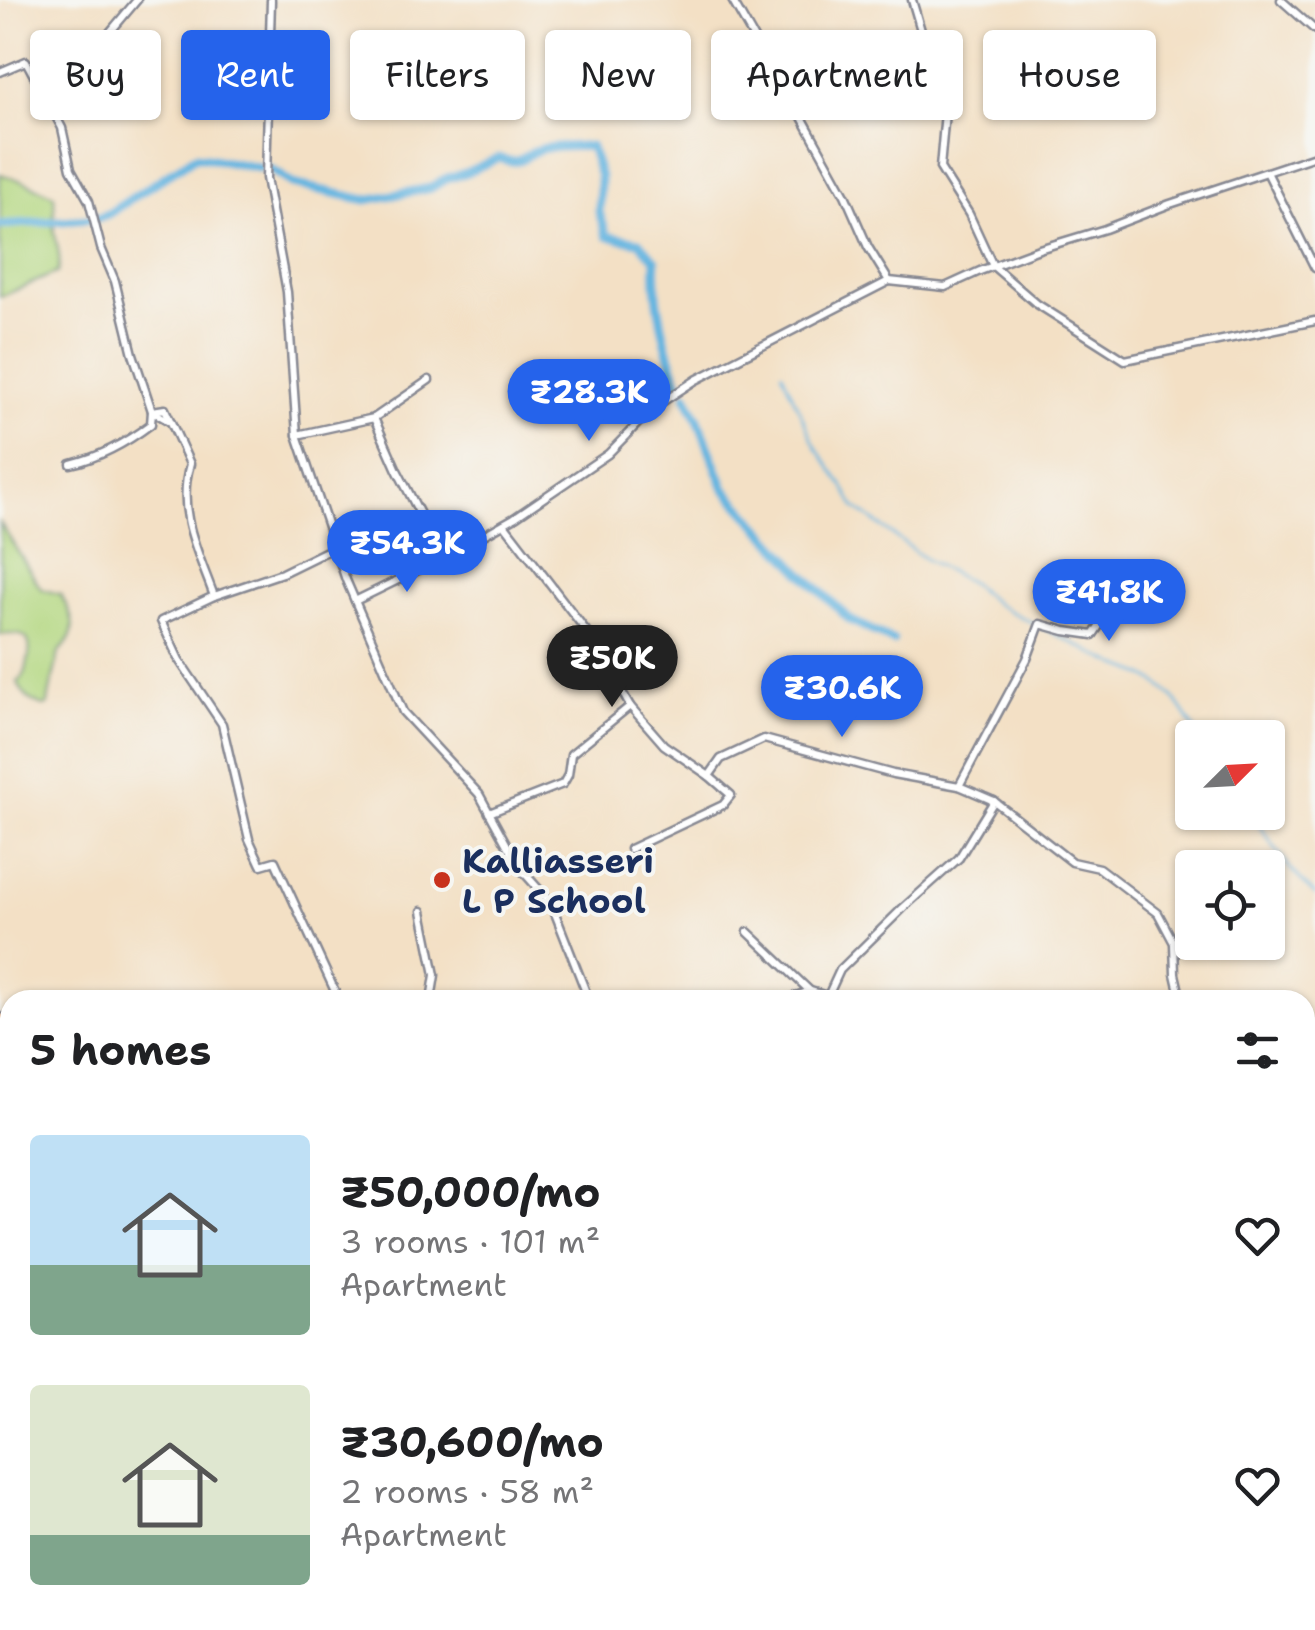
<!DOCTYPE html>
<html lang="en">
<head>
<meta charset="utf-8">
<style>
  :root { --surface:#fff; --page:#f2f2f2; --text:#202124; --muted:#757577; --accent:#2563eb }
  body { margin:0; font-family:"Shantell Sans",sans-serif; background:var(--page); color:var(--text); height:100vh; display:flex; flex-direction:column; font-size:38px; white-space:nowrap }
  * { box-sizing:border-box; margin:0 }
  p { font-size:32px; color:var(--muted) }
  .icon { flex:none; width:55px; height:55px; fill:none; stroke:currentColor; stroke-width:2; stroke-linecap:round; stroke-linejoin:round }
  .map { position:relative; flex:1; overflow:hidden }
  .details { position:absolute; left:0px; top:990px; width:1315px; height:640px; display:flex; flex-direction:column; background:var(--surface); border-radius:30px 30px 0 0; box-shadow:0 2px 8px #0004 }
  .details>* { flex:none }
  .banner { position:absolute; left:30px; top:30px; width:1255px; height:90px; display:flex; gap:20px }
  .needle { width:65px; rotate:66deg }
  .buttons { position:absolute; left:1175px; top:720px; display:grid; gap:20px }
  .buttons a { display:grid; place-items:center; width:110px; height:110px; border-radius:10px; background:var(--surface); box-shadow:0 2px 8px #0004; font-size:50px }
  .price { position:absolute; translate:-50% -85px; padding:0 22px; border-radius:35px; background:var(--accent); color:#fff; font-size:32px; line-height:65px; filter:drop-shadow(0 2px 5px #0008) }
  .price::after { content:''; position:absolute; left:50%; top:60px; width:30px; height:22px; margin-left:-15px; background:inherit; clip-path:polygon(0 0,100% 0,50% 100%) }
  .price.active { background:#222; color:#fff }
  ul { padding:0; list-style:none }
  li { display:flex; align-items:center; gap:30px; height:250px; padding:0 30px }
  li span { display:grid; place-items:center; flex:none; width:280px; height:200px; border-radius:10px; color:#555 }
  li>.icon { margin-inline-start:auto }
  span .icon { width:120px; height:120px; fill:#fffc; stroke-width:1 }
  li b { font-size:42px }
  h2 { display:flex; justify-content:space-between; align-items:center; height:120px; padding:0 30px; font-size:42px }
  .tag { padding:0 35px; border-radius:10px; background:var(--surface); box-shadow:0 2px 8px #0004; font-size:35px; line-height:90px }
  .tag.active { background:var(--accent); color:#fff }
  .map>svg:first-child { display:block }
</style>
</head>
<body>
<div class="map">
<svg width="1315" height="1630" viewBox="0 0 1315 1630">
  <rect width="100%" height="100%" fill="#f6f6f2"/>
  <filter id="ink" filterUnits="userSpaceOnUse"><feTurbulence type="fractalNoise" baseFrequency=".01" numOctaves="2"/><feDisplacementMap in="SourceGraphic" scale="20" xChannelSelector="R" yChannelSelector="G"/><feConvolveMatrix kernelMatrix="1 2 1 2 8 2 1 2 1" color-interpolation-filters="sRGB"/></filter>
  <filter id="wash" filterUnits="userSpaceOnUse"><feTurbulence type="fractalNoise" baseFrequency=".0048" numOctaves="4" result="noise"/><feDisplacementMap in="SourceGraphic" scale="40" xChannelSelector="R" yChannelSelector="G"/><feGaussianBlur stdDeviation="2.25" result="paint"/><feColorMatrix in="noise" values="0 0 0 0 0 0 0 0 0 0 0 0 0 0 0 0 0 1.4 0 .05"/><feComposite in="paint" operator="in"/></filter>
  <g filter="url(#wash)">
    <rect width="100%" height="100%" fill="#f3e0c5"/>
    <g fill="#b3d780" stroke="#67836f" stroke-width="2.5">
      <path d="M0,174L23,181L54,195C55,206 53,218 54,229C56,244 62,257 58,272L0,297Z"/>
      <path d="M0,523L41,589L60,594C73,616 81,632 59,652C56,669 50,686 48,704L45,706C30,703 23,695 18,682C26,675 26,671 28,660C34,635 22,632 0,635Z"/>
    </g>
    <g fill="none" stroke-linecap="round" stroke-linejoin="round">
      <g stroke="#66b5e0" stroke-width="2.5">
        <path d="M75,219H87"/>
        <path d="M782,372L816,447L844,487L855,507L925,559L971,583L997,605L1117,665C1166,680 1174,696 1200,738"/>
        <path d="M1250,812L1288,866L1315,895"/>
      </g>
      <g stroke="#66b5e0" stroke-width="9">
        <path d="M270,169L292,184L366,200L431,188L447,178L465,173L498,158C527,168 522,151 546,148C560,146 575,147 590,146L600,177L599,212L607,236L639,242L656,260C653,294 666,353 680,385"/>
        <path d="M97,218L108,214L196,156L259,168"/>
        <path d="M0,225L90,219"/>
        <path d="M686,395L697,417L725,489L799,570L850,620L893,641"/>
      </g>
    </g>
  </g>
  <g filter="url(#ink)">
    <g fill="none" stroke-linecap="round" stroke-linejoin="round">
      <g stroke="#878892" stroke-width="11">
        <g id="minor">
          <path d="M271,0L266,178L287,292L297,435L374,418L397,470L443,558L514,518L608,454L653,408L696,380L889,281L945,287L980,271L1039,249L1105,229L1170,204L1315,156"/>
          <path d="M732,0L772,70L787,90L845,195L868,247L889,281"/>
          <path d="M912,0L945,112L940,168L969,214L993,266L1037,304L1125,360L1315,321"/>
          <path d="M1281,0L1315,30"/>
          <path d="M0,72L26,61L62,128L71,169L89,201L101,248L115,281L133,354L152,411L165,409L190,464C176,511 198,552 214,596L161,621L179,660L222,724L249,839L261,865L275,861L339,1000"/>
          <path d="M38,83L76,66L90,56L137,0"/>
          <path d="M1268,174L1315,268"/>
          <path d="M374,418L429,380"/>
          <path d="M297,435L346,580L403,712L479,794L519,867L551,903L589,1000"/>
          <path d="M71,464C101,457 126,443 151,424L152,411L169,421"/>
          <path d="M504,524L591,637L630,706L664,745L709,776L731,795L723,805L630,849"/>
          <path d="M214,596L282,573L335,547"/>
          <path d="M355,601L443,558"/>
          <path d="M709,776L721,759L764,739L893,774L959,786L994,801L1072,862L1099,868L1158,913L1174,943L1175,974L1181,1000"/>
          <path d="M959,786L1027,659L1040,624L1065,631L1093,635L1134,574"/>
          <path d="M489,813L563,784L568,775L571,754L630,706"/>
          <path d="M422,911L435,975L431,1000"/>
          <path d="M748,932L810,991"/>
          <path d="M828,996L840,970L903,908L959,858L994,801"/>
          <path d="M784,1000L810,991L842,1000"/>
          <path d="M0,1068L7,1052L1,1031L5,1023"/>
          <path d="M1305,1204L1315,1213"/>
          <path d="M1305,1584L1315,1582"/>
          <path d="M101,1620L105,1630"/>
          <path d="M243,1620L249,1630"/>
          <path d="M314,1620L318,1630"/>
          <path d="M553,1620L554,1630"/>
          <path d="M765,1620L771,1630"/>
          <path d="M793,1620L795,1630"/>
          <path d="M343,1630L348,1628L350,1630"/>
          <path d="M389,1630L401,1620"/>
          <path d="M1024,1630L1042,1620"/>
        </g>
      </g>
      <g stroke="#878892" stroke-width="15">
        <g id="trunk">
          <path d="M0,1019L10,1025"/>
          <path d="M1141,1620L1148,1630"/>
          <path d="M1187,1620L1193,1630"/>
        </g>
      </g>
      <use href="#minor" stroke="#fff" stroke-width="6"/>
      <use href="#trunk" stroke="#f9bc8a" stroke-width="10"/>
    </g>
  </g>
  <circle fill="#c8321e" stroke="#f6f6f2" stroke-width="4" cx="442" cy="880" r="10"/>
  <g text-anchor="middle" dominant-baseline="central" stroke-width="8" stroke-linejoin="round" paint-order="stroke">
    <g font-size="35" font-weight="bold" fill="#1b2f5e" stroke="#f6f6f2" text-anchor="start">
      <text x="462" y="860">Kalliasseri<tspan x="462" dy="40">L P School</tspan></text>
    </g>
  </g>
</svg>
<div class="buttons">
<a><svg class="needle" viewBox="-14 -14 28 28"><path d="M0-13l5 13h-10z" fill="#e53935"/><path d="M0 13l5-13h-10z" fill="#757577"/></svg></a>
<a><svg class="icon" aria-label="locate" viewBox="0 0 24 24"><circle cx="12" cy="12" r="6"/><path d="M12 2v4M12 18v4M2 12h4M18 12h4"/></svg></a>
</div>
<b class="price" style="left:589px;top:444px">₹28.3K</b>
<b class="price" style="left:407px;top:595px">₹54.3K</b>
<b class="price" style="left:1109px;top:644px">₹41.8K</b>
<b class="price active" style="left:612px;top:710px">₹50K</b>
<b class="price" style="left:842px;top:740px">₹30.6K</b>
<div class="banner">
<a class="tag">Buy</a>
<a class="tag active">Rent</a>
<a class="tag">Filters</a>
<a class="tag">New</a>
<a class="tag">Apartment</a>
<a class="tag">House</a>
</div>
<section class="details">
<h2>5 homes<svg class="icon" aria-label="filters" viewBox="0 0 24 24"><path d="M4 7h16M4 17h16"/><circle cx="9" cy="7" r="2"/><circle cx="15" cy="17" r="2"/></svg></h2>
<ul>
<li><span style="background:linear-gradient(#bfe0f5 65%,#7fa58c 0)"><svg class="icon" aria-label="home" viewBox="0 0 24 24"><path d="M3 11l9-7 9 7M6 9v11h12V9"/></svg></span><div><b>₹50,000/mo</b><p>3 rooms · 101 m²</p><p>Apartment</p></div><svg class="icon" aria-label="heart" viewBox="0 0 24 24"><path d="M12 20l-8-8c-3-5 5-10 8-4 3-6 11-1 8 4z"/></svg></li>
<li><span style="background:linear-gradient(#dfe7d0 75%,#7fa58c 0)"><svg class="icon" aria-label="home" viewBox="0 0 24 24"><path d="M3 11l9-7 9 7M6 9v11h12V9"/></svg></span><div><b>₹30,600/mo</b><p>2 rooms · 58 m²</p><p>Apartment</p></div><svg class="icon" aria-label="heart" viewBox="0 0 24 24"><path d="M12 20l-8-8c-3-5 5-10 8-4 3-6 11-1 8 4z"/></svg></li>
</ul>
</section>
</div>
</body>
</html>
